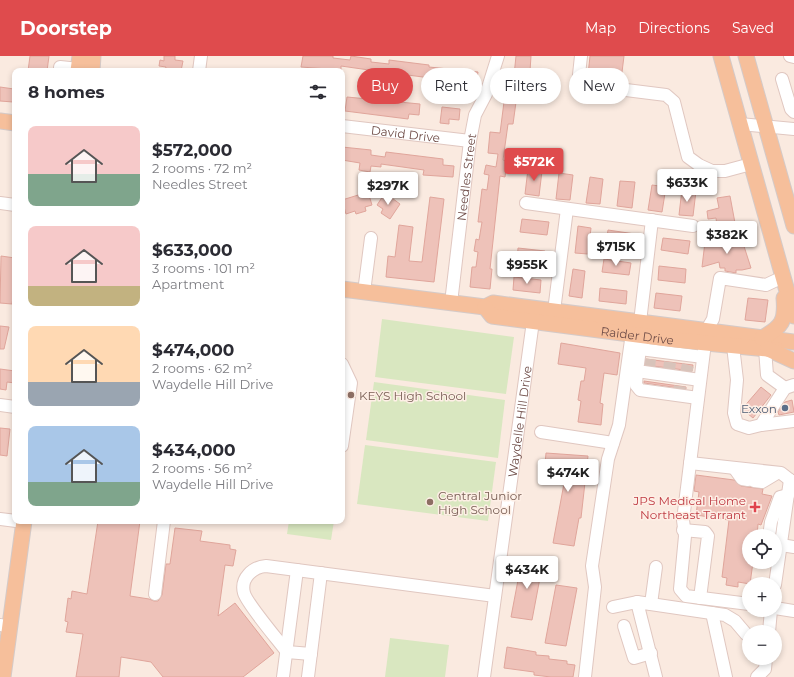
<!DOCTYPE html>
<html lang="en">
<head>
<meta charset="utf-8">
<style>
  :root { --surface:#fff; --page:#f2f2f3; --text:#2b2b33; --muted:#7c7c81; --accent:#df4b4d }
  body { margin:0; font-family:Montserrat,sans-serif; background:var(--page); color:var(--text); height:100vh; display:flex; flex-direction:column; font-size:15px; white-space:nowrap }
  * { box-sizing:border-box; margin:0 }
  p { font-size:13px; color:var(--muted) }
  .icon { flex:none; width:22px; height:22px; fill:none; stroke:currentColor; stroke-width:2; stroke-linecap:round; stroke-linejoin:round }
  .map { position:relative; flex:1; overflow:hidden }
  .sheet { position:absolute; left:12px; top:12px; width:333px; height:456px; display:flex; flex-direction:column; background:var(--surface); border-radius:8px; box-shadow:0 2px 6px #0003 }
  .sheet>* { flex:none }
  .top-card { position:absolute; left:357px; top:12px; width:377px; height:36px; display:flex; gap:8px }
  .tools { position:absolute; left:742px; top:473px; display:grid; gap:8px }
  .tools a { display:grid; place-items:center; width:40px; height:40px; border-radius:50%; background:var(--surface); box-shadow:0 2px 6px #0003; font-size:20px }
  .price { position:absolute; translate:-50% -34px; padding:0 9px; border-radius:4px; background:#fff; color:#222; font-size:13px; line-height:26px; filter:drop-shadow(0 1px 2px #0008) }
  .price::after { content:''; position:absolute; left:50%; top:24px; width:12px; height:9px; margin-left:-6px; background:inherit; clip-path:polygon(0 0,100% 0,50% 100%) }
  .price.active { background:var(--accent); color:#fff }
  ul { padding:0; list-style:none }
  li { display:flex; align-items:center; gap:12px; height:100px; padding:0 16px }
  li span { display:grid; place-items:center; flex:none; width:112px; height:80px; border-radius:8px; color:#555 }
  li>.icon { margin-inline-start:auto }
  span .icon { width:48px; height:48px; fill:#fffc; stroke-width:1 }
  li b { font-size:17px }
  h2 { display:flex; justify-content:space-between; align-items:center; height:48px; padding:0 16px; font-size:17px }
  .chip { padding:0 14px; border-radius:18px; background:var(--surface); box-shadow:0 2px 6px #0003; font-size:14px; line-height:36px }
  .chip.active { background:var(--accent); color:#fff }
  header { display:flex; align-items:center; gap:24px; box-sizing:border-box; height:56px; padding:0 20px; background:var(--accent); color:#fff }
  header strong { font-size:19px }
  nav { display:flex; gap:22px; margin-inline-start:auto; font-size:14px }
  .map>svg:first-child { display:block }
</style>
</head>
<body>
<header>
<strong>Doorstep</strong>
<nav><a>Map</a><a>Directions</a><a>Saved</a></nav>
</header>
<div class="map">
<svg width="794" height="621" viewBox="0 0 794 621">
  <rect width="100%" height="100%" fill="#faeae0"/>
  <g fill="#d9e7c0">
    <path d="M382,263L514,281L506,338L375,321Z"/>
    <path d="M374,326L505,344L498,402L366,384Z"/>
    <path d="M365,389L496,406L488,465L357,448Z"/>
    <path d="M289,465H334L331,484L287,478Z"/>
    <path d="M390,582L449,589L445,621H385Z"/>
  </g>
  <g fill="#eec2b9" stroke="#e0a59b">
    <path d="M30,0H49L47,15H28Z"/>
    <path d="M164,0H175V4L183,5L181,15H165L166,11L159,10L160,4L164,5Z"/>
    <path d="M303,0H333V2L350,4L351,0L371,3V6L389,8V4L429,9V11L478,16L476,28L471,27L470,34L460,33L461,26L400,18V20L375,17L376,15L341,10V14L301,11Z"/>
    <path d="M516,0H531L530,15H527L524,40L517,39L513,68H508L503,104L507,105L505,121L500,120L490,213H492L490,233L470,231L472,211H476L478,196L474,195L476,183L479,184L482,166H478L482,133L487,134L489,119L484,118L486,109L496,111L498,98L488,97L490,76L500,77L504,46H507L509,29H513Z"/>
    <path d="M590,0H624L621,24L588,19Z"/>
    <path d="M0,31L14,33L13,46L0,45Z"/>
    <path d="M347,41L420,48L419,59L409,58L408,63L345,55Z"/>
    <path d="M442,51L460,53L459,64L449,63V68L440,67Z"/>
    <path d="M342,91L371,94V99L385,101L386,96L443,103V109L454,110L453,121L423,119L424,114L381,108V111L371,110L370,116L359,114L360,107L342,104Z"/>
    <path d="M528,113L542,115L539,140L525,138Z"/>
    <path d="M559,117L573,119L570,144L556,143Z"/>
    <path d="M590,121L603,123L600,148L586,147Z"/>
    <path d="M620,125L635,126L632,152L617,150Z"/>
    <path d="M652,129L666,131L662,156L648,154Z"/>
    <path d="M682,133L696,135L693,160L679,159Z"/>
    <path d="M368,136L372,149L365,151L366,155L356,158L355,155L346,158L342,144Z"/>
    <path d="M385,137L400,148L390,163L381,157L383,153L377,149Z"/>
    <path d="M730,140L735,167L717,170L716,162L708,163L707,155L719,152L717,142Z"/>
    <path d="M430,141L444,143L434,226L386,221L388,200L395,201L399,169L413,171L409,205L422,206Z"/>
    <path d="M522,163L549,166L547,179L520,176Z"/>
    <path d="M578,170L591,172L588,198L575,197Z"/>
    <path d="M608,174L635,178L633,190L606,187Z"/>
    <path d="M663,182L690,185L688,198L661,194Z"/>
    <path d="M742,184L751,212L742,214H736V217L725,215V212H720L719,206L702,211L705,186Z"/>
    <path d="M518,192L545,195L543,208L517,205Z"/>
    <path d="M1,200L15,202V227L12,248L0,247Z"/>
    <path d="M604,203L631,207L629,219L602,216Z"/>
    <path d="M659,210L686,213L685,227L658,224Z"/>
    <path d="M573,213L585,215L582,242L569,240Z"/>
    <path d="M514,221L541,224L540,237L513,234Z"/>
    <path d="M600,232L627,235L626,248L599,245Z"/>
    <path d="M656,237L682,240L680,255L654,252Z"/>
    <path d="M748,242L768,244L765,266L745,264Z"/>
    <path d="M0,270L9,271L4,293H0Z"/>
    <path d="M561,287L620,297L617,319L604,317L600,347L603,348L601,369L578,366L581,345L578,344L581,325H584L586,312L558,308Z"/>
    <path d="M646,303L693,309L692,315L645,309Z"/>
    <path d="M0,313L15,315V327L7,326L6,334L0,333Z"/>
    <path d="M644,325L686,331V333L644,327Z"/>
    <path d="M761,331L771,339L753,362L742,353Z"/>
    <path d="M792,344L794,356L779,359L778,356L785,346Z"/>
    <path d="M0,372L10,373L7,400L0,399Z"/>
    <path d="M546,397L588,400L581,462H579L574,490L553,487L565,422L544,419Z"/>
    <path d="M696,419L734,424L741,430L763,433L762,438L772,440L761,469L758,468L757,480H749V506H753L750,528L738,526V531L726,529L727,522L722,521L729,464L696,459L699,436L694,435Z"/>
    <path d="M98,465H140L130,540L149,543L154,545H158L162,539L166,508H170L175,472L202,475L200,485L230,489V493L236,494L233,510L225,509L218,560L235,547L274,597L243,621H163L151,606L121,601L119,621H76L83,578L66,576L68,566L65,565L68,542L71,543L72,535L87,538Z"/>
    <path d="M522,503L543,506L532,564L511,561Z"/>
    <path d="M556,529L577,532L566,590L545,587Z"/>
    <path d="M507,591L536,596V599L549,600V603L567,605V608L575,609L573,621H551L534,619V616L504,612Z"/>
  </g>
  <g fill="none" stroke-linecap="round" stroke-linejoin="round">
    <g stroke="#d8c3ba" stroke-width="12" stroke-dasharray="12 6" stroke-linecap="butt">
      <path d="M649,311L650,303"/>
      <path d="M669,314L670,306"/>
      <path d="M686,316L688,309"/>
      <path d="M679,337L680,330"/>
    </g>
    <g stroke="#e0c7c0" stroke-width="14">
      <g id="minor">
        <path d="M581,0L578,28L666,39L674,46L688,101L699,109L712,115H725L751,108"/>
        <path d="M790,0L794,1"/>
        <path d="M60,15V11L79,13"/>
        <path d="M199,15L201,0"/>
        <path d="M782,23L791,53L794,56"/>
        <path d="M740,68L794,73"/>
        <path id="s1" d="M342,70L470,85"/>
        <path d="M0,147L15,149"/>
        <path d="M526,147L693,170"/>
        <path d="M364,236L371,182"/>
        <path id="s2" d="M451,247L470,85L475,59L486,38L498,0"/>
        <path d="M554,255L567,153"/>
        <path d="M640,266L652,164"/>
        <path d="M706,275L713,263L720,222L766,229L783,221"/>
        <path d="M642,279L637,315L700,324"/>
        <path d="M705,287L683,464L685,480L680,533L686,540L749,548"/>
        <path d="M733,290L737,324L734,357L737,368L749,372L761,369L785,332"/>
        <path d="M640,293L703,301"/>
        <path d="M765,293L767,319L785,332L794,329"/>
        <path d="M342,308L351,327L342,390"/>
        <path d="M637,315L636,329L640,334L698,342"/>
        <path d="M0,349L15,351"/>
        <path d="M761,369L794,365"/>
        <path d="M541,376L613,387"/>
        <path d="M690,407L781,417L794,427"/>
        <path d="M734,412L742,423L748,424"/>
        <path d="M754,425L762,426L777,417"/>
        <path d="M0,463L24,466"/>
        <path d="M683,474L705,476L708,480L700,542"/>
        <path d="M769,480L771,466L780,441L788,439"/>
        <path d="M775,488L794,491"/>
        <path d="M775,529L790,424"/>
        <path d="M155,538L164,465"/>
        <path d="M651,548L656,511"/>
        <path d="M613,551L637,546"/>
        <path d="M775,552L794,555"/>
        <path d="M712,557L726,621"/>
        <path d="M0,569L10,571"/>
        <path d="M624,570L634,602L651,597"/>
        <path d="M769,576L771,554"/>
        <path d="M311,598L287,596C278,584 247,548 244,537C240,522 253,511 266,510L495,540"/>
        <path d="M283,621L297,514"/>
        <path d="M308,621L321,517"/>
        <path id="s3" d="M484,621L534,258"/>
        <path d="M585,621L595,531L592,510L608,403L619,369L633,270"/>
        <path d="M656,621L637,546L725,559L735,565L746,578L749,579"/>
        <path d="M757,621L765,613L766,602"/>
      </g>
    </g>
    <g stroke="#d4cac8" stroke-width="17">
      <g id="major">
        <path d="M721,0L794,260"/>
        <path d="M746,0L794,170"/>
        <path d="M78,15L80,0"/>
        <path d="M92,15L93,0"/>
        <path d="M0,65L15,67"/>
        <path d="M342,233L485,251L493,247L794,286"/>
        <path id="s4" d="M485,251L492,260L676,284L777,294"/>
        <path d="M762,282C782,271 786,265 784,242"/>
        <path d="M768,293L794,305"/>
        <path d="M3,621L24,465"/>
      </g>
    </g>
    <use href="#minor" stroke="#fff" stroke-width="12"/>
    <use href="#major" stroke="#f6bf9b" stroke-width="15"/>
  </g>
  <g fill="#8d6e63" stroke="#feefe6" stroke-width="1.5">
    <circle cx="351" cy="339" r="4"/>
    <circle cx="430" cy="446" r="4"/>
  </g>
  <circle fill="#5c6f8a" stroke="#feefe6" stroke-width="1.5" cx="785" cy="352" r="4"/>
  <path fill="#e0444e" stroke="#feefe6" stroke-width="1.5" d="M753 445h4v4h4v4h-4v4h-4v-4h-4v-4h4z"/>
  <g text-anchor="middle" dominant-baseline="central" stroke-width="3" stroke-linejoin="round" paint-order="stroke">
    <g font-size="12" fill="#704e49" stroke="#feefe6">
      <text stroke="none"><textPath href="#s1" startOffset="64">David Drive</textPath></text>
      <text stroke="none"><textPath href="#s2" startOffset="127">Needles Street</textPath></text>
      <text stroke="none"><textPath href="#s4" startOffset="158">Raider Drive</textPath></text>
      <text stroke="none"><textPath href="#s3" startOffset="258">Waydelle Hill Drive</textPath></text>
    </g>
    <g font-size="12" fill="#785e54" stroke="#feefe6" text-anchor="start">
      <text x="359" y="339">KEYS High School</text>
      <text x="438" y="439">Central Junior<tspan x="438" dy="14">High School</tspan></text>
    </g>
    <g font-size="12" fill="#4e5e75" stroke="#feefe6" text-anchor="end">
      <text x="777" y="352">Exxon</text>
    </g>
    <g font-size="12" fill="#be3a42" stroke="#feefe6" text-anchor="end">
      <text x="746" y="444">JPS Medical Home<tspan x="746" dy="14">Northeast Tarrant</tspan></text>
    </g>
  </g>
</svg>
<div class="tools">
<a><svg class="icon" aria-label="locate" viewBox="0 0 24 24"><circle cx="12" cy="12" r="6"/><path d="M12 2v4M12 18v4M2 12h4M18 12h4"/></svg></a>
<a>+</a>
<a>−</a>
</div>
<b class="price active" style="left:534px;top:126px">$572K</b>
<b class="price" style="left:687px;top:147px">$633K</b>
<b class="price" style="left:388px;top:150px">$297K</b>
<b class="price" style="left:727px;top:199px">$382K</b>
<b class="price" style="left:616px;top:211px">$715K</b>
<b class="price" style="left:527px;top:229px">$955K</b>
<b class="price" style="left:568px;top:437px">$474K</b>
<b class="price" style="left:527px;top:534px">$434K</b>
<div class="top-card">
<a class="chip active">Buy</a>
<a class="chip">Rent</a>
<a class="chip">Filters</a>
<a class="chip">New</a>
</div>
<section class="sheet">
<h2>8 homes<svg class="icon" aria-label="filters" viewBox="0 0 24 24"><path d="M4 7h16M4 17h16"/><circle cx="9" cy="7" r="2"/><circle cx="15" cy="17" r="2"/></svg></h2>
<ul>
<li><span style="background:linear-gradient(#f6c9c9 60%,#7fa58c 0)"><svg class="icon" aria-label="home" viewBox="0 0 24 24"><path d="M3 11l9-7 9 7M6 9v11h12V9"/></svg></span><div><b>$572,000</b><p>2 rooms · 72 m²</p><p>Needles Street</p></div></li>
<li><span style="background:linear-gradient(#f6c9c9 75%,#c2b280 0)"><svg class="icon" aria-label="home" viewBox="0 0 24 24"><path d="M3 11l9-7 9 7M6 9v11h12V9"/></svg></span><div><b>$633,000</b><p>3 rooms · 101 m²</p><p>Apartment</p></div></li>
<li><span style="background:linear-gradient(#ffd9b3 70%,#9aa5b1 0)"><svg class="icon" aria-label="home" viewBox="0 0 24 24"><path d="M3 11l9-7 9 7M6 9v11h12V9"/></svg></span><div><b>$474,000</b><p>2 rooms · 62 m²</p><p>Waydelle Hill Drive</p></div></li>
<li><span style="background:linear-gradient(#a9c7e8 70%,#7fa58c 0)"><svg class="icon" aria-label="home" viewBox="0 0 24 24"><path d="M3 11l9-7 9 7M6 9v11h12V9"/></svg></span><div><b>$434,000</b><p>2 rooms · 56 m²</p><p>Waydelle Hill Drive</p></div></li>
</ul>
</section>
</div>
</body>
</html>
